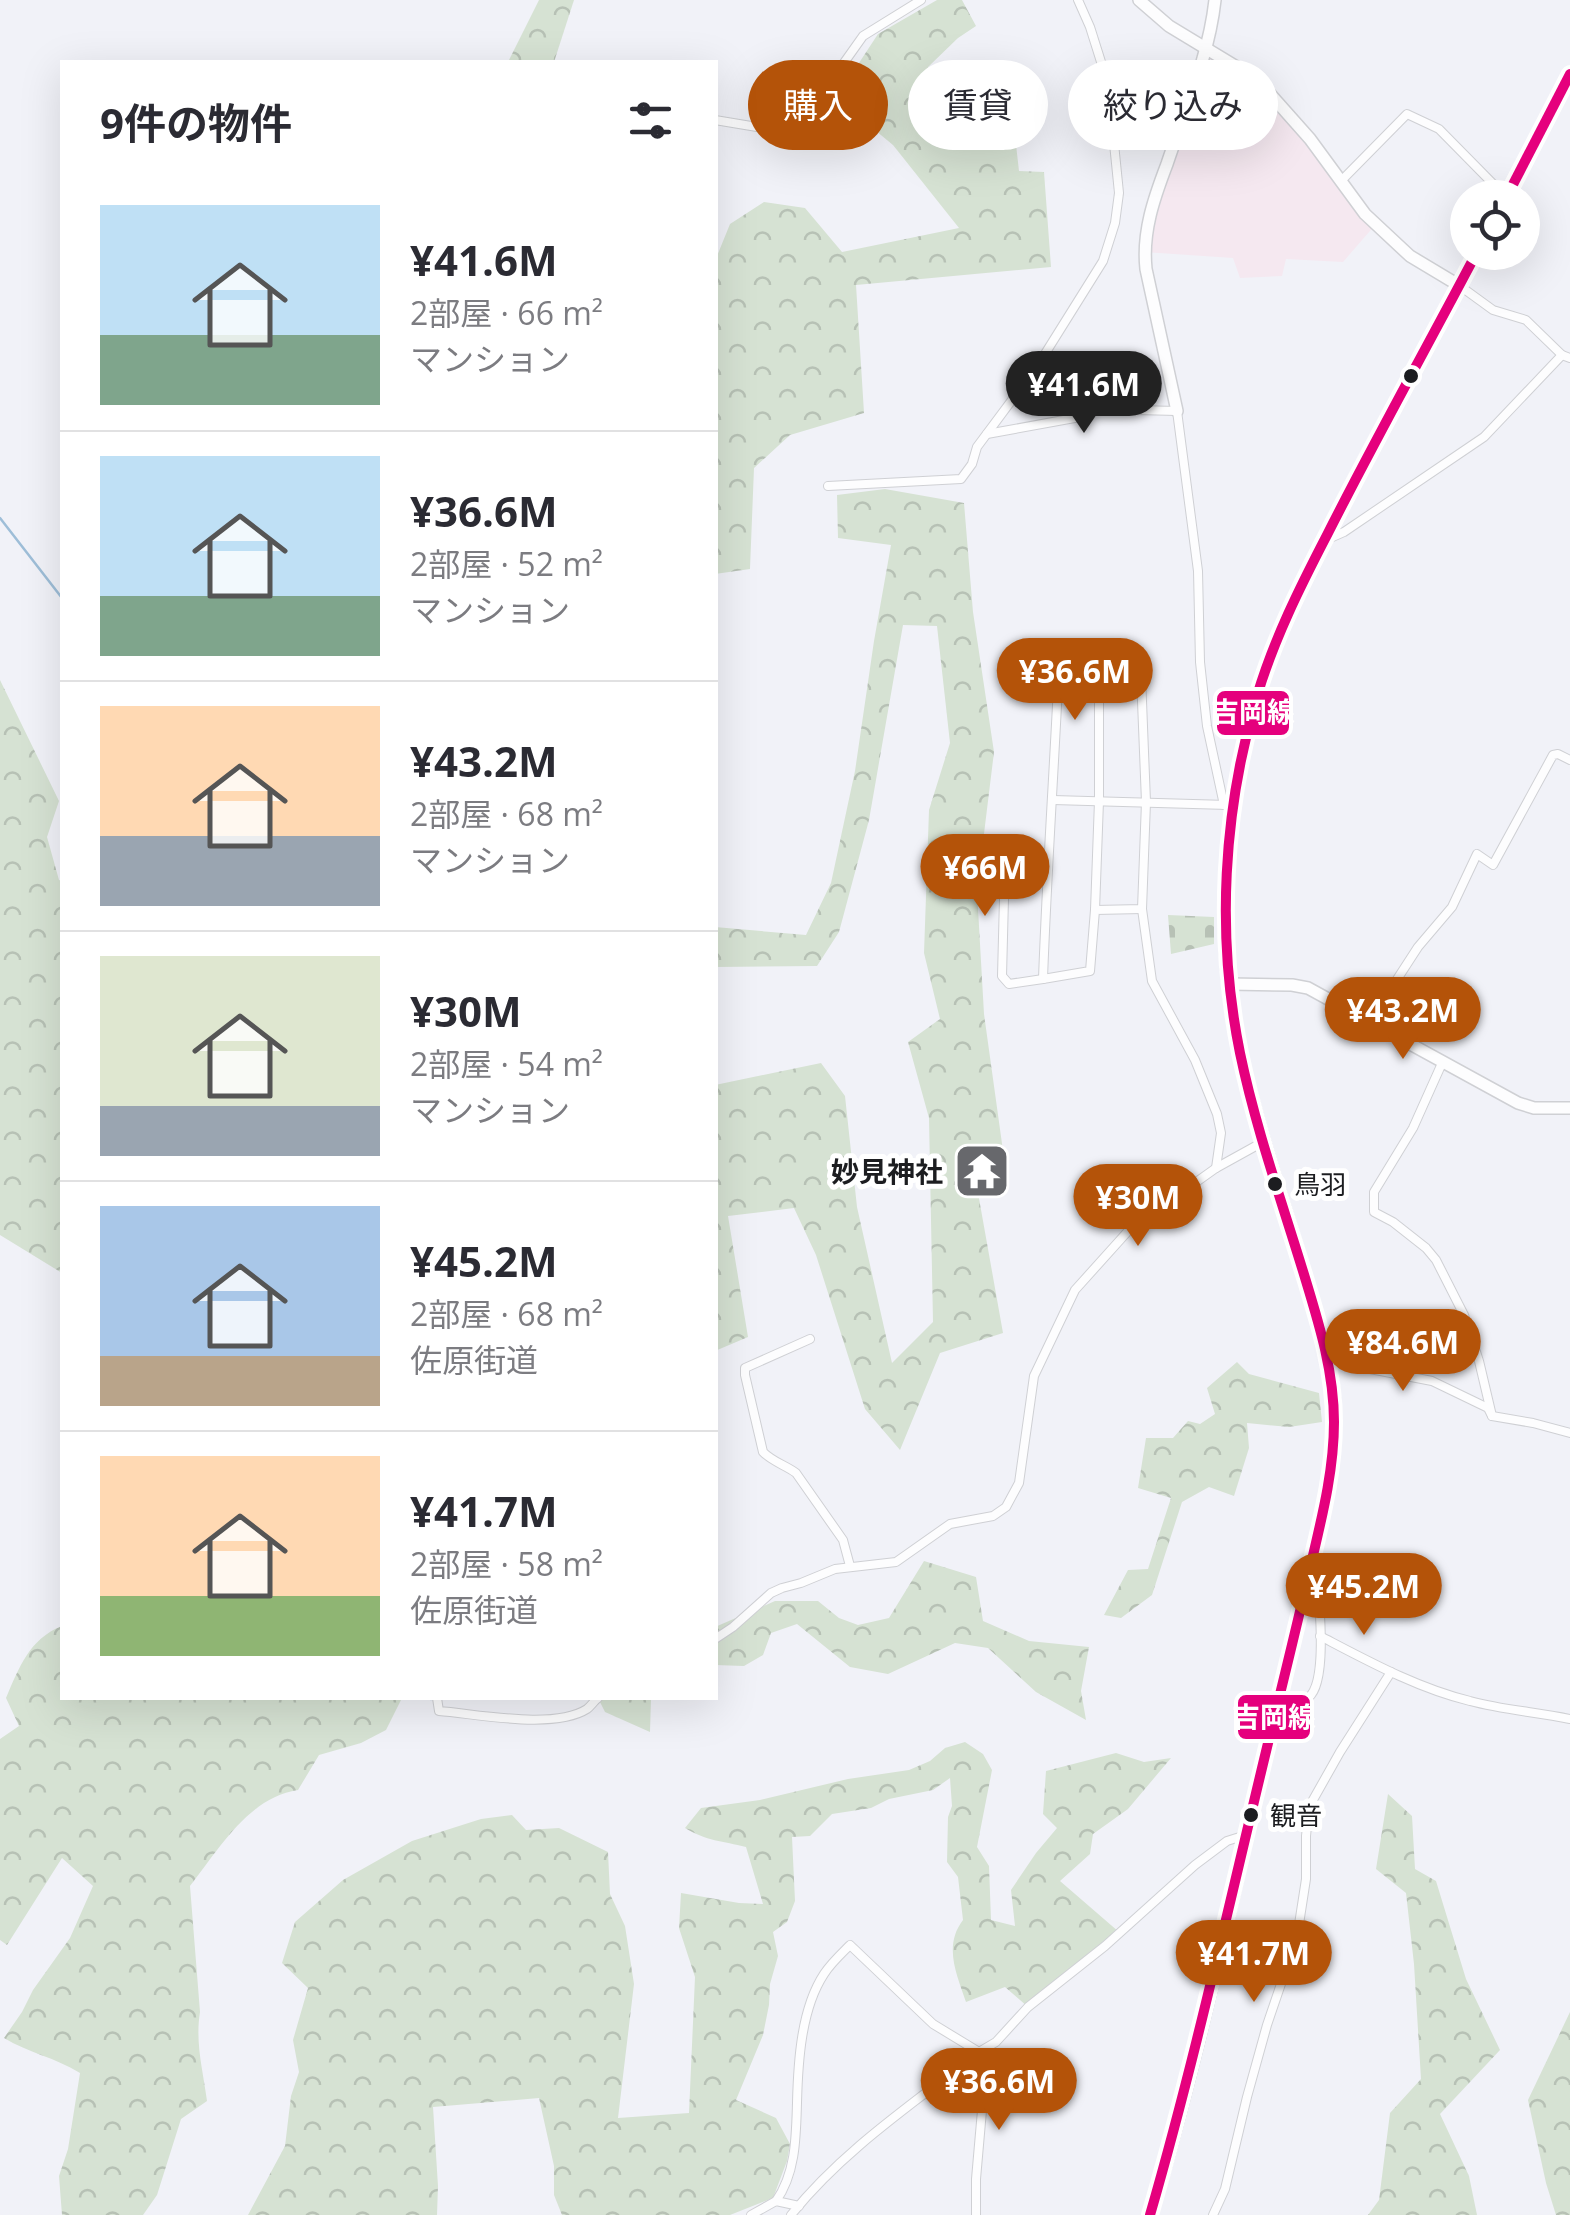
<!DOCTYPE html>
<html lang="ja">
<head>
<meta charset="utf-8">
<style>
  :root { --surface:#fff; --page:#f2f2f3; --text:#2b2b33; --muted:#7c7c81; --line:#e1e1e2; --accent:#b45309 }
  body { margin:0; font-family:"Open Sans","Noto Sans JP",sans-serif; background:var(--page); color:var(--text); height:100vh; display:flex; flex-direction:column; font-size:38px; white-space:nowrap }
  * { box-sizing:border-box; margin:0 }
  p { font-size:32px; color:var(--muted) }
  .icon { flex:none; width:55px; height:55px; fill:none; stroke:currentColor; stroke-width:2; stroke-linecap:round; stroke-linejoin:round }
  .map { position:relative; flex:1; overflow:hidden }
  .details { position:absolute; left:60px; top:60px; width:658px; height:1640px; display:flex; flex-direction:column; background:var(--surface); border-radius:0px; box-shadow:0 10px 40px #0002 }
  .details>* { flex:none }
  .banner { position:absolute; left:748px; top:60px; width:672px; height:90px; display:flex; gap:20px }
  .fabs { position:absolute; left:1450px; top:180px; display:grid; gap:20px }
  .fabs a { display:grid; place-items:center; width:90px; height:90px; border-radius:50%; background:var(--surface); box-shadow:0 10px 40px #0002; font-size:50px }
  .price { position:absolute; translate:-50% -85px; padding:0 22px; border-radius:35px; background:var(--accent); color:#fff; font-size:32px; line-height:65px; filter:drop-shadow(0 2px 5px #0008) }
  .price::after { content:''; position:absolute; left:50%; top:60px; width:30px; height:22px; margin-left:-15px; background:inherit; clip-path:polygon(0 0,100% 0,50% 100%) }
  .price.selected { background:#222; color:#fff }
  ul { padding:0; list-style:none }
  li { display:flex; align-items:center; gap:30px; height:250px; padding:0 40px }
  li+li { border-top:2px solid var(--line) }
  li span { display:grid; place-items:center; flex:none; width:280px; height:200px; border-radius:0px; color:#555 }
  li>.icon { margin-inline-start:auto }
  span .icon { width:120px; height:120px; fill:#fffc; stroke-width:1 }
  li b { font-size:42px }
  h2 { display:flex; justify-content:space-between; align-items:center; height:120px; padding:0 40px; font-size:42px }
  .pill { padding:0 35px; border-radius:45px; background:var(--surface); box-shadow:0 10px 40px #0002; font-size:35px; line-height:90px }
  .pill.selected { background:var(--accent); color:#fff }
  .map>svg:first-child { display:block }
</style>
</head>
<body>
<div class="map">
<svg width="1570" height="2215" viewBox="0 0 1570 2215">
  <defs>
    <pattern id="forest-crowns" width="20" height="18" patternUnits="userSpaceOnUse" patternTransform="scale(2.5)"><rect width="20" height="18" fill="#d6e2d3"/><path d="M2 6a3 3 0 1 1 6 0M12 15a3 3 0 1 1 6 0" fill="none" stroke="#b7c1b5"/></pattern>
    <pattern id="cemetery-stones" width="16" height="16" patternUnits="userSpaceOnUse" patternTransform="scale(2.5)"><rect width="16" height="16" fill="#d6e2d3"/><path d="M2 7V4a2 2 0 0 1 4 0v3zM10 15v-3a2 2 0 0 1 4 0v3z" fill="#b7c1b5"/></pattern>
  </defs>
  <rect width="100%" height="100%" fill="#f1f2f8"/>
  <path fill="#f5e8f0" d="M1207,47L1270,94L1376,224L1343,262L1286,259L1282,276L1240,278L1233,258L1144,252Z"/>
  <g fill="url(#forest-crowns)">
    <path d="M539,0H574L554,62H508Z"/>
    <path d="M937,0H962L976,26L958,38L928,67L927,98L948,129L1013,118L1019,171L1044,172L1051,267L856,285L864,413L790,435L754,468L750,569L715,574V261L730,224L764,202L805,208L842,252L959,228L893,145L836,98L878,34Z"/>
    <path d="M885,489L964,503L973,612L994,752L977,891L984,1014L1004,1158L975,1176L1003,1333L940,1353L900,1450L865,1409L816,1255L794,1208L728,1216L748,1337L715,1351V1085L821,1063L845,1096L857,1207L892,1363L933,1322L929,1118L908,1042L940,1019L924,953L929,810L950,743L937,626L903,625L869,820L839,932L817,966L715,967V927L806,935L831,883L855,771L874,641L891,545L838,538L837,495Z"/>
    <path d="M0,680L59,801L47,837L59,880L62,881V1273L0,1235Z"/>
    <path d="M1237,1362L1249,1374L1319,1393L1322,1422L1289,1427L1247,1423L1249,1448L1234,1496L1209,1487L1182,1502L1152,1595L1121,1618L1104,1615L1128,1570L1148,1569L1171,1498L1138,1488L1146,1438H1173L1188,1421L1200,1424L1215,1414L1207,1388Z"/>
    <path d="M924,1561L976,1577L983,1621L1029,1641L1089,1647L1081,1691L1086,1720L1036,1692L988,1648L955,1643L888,1674L850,1667L797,1624L771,1633L763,1655L744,1666L715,1665V1627L775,1601H818L839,1618L858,1625L889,1618Z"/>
    <path d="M62,1626V1698H402L386,1730L361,1743L319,1755L298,1790C249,1797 219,1849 190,1886L200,2012C195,2043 203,2070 207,2101L181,2119L157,2195L143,2215H62L59,2176L68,2149L80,2073C54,2057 29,2053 4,2038L22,2012L33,1990L70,1938L93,1886L62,1858L7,1945L0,1940V1739L19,1726L6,1698C19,1668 29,1639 62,1626Z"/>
    <path d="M598,1698H651L650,1732L605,1712Z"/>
    <path d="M965,1742L983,1754L992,1770L977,1847L989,1866L991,1920L1015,1926L1011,1890L1036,1853L1057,1828L1043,1814L1046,1771L1116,1753L1144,1762L1171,1758L1128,1809L1093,1834L1090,1854L1060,1881L1119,1932L1028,2007L1005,1987L966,2002C957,1975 943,1946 963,1920L958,1877L947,1862L948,1817L952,1806L950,1778L933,1790L889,1799L871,1808L832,1814L810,1836L792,1837L795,1901L787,1922L773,1932L778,1956L770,1984L769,2005L763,2035L736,2100L776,2118L790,2144L787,2161L773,2198L730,2215H562L554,2195V2166L539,2098L433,2107L438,2186L437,2215H248L285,2146L291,2096L299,2072L293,2040L308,1988L282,1963L295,1922L343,1880L412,1841L481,1819L512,1815L526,1830L559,1828L608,1852L610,1894L625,1926L634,1984L618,2118L689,2113L695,1977L679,1928L681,1893L739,1903L763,1904L746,1847C723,1841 706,1841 685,1828L701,1808L760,1800L848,1779L909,1770L930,1761L945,1748Z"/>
    <path d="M1388,1794L1412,1816L1415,1869L1436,1881L1466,1979L1500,2050L1440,2114L1469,2176L1477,2215H1368L1379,2200L1390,2113L1421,2079L1414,1964L1406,1893L1376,1869Z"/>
    <path d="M1570,2012V2215H1556L1546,2183L1528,2100Z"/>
  </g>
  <path fill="url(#cemetery-stones)" d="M1168,915L1214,917V944L1171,954Z"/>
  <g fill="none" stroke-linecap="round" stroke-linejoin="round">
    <g stroke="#9ebed8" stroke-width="2.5">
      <path d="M0,518L62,598"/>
      <path d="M431,1698V1699"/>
    </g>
    <g stroke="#cfd0d4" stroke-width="10">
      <g id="street">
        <path d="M715,120L763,128L792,121L814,105L863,36L921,0"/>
        <path d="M1341,181L1407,114L1439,129L1506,197"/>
        <path d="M1460,286L1493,310L1526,320L1562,355L1570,358"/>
        <path d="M987,434L1080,417L1096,409L1177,411L1198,571L1200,662L1207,726L1224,805"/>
        <path d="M828,486L961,479L972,464L977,447L1038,365L1103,261L1115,223L1119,193L1108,84L1090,27L1078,0"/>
        <path d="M1328,539L1344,532L1484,437L1562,355"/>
        <path d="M1026,679L1141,676L1146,802L1142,909L1095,910L1090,971L1043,979C1047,868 1055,756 1060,645"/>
        <path d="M1053,800L1228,805"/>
        <path d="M1142,909L1152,981L1195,1060L1217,1114L1221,1133L1216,1168"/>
        <path d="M1095,910L1099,801V676"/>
        <path d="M1043,979L1009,984L1002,976L1005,859H1048"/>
        <path d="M1370,1021L1418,947L1452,907L1477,854L1493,865L1553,755L1558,754L1570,760"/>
        <path d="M1443,1061L1413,1128L1374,1192V1212L1393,1222L1426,1248L1436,1260L1464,1315L1479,1361L1492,1416"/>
        <path d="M810,1339L745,1368V1375L763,1452C773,1462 785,1465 796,1473L843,1540L850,1566"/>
        <path d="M1329,1361L1432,1381L1488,1408L1492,1416L1533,1423L1570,1433"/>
        <path d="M1320,1636C1368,1661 1417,1688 1470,1701C1503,1710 1537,1712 1570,1719"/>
        <path d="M715,1639L733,1627L771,1593L782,1588L801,1583L835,1569L896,1562L950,1524L993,1516L1006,1507L1019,1483L1034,1376L1075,1290L1129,1230L1216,1168L1263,1142"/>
        <path d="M437,1698L439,1711C478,1714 554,1730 587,1709C591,1706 594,1701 598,1698"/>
        <path d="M1276,1711C1288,1708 1303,1705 1311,1695C1327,1675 1320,1596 1314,1571"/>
        <path d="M776,2201C796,2173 796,2136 797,2103C798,2062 801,2009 824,1974C831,1963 841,1954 850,1945L933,2024L979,2052"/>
        <path d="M751,2215L776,2201L799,2206"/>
        <path d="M791,2215C843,2150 914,2103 979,2052L996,2042L1028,2007L1105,1946L1195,1865L1227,1841L1246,1835"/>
        <path d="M976,2215V2179L983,2099L979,2052"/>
        <path d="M1213,2215L1225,2189L1247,2097L1267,2025L1297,1937L1306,1879V1836L1309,1807L1340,1752L1391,1672"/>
      </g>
    </g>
    <g stroke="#cfd0d4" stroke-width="14">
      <g id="secondary">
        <path d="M1139,0L1169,26L1235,66L1270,94L1310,139L1365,214L1410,256L1460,286"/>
        <path d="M1177,411L1146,269C1142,232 1154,198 1167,164C1185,110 1209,56 1215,0"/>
        <path d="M1229,984L1292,985L1308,988L1518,1103L1534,1108H1570"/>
      </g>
    </g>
    <g stroke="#adafbd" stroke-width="16">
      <g id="highway">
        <path d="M1506,198L1570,74"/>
        <path d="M1150,2215C1198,2057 1231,1895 1270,1735C1284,1678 1298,1621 1311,1564C1322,1517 1334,1470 1334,1422C1335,1373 1320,1327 1306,1281C1284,1205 1257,1130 1240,1053C1212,924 1226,769 1274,647C1289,608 1308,572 1327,535C1374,439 1428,347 1477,252"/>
      </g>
    </g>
    <use href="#street" stroke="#fdfdfe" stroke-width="8"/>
    <use href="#secondary" stroke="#fdfdfe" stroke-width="11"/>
    <use href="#highway" stroke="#dee0eb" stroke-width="14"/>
    <g stroke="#fff" stroke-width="18">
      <g id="bus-1">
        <path d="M1506,198L1570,74"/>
        <path d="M1150,2215C1196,2056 1231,1895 1270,1735C1284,1678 1298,1621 1311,1564C1322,1517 1334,1470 1334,1422C1334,1373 1320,1327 1306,1281C1283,1205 1256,1130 1240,1053C1216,935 1223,811 1257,696C1274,639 1300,587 1327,535C1375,440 1427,347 1477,252"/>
      </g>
    </g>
    <use href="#bus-1" stroke="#e5007d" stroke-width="10"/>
  </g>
  <defs>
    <g id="temple-square" transform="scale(2.875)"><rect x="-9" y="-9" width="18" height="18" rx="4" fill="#67686c" stroke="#fff"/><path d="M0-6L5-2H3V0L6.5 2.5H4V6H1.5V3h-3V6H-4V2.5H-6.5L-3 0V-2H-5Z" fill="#fff"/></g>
  </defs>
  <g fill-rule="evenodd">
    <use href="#temple-square" x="982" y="1171"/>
  </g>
  <g fill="#1c1d20" stroke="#fff" stroke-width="4">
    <circle cx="1411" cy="376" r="9"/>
    <circle cx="1275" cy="1184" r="9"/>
    <circle cx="1251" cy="1815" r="9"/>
  </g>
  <g text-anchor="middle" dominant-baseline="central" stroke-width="10" stroke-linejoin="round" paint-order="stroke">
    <g font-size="26" fill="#1c1d20" stroke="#fff" text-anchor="start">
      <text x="1294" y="1184">鳥羽</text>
      <text x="1270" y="1815">観音</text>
    </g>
    <g font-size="28" font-weight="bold" fill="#1c1d20" stroke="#fff" text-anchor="end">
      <text x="943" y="1171">妙見神社</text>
    </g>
  </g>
  <g stroke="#fff" stroke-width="4">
    <rect x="1215" y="689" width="76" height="48" rx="10" fill="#e5007d"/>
    <rect x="1236" y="1693" width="76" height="48" rx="10" fill="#e5007d"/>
  </g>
  <g font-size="28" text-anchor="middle" font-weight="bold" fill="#fff">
    <text x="1253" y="722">吉岡線</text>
    <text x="1274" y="1727">吉岡線</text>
  </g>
</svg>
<div class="fabs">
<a><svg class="icon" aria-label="locate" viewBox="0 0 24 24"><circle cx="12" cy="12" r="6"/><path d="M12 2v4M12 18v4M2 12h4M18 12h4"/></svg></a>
</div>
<b class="price selected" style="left:1084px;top:436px">¥41.6M</b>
<b class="price" style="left:1075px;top:723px">¥36.6M</b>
<b class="price" style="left:985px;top:919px">¥66M</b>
<b class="price" style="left:1403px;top:1062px">¥43.2M</b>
<b class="price" style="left:1138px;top:1249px">¥30M</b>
<b class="price" style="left:1403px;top:1394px">¥84.6M</b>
<b class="price" style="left:1364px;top:1638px">¥45.2M</b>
<b class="price" style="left:1254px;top:2005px">¥41.7M</b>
<b class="price" style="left:999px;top:2133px">¥36.6M</b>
<div class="banner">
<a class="pill selected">購入</a>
<a class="pill">賃貸</a>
<a class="pill">絞り込み</a>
</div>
<section class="details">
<h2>9件の物件<svg class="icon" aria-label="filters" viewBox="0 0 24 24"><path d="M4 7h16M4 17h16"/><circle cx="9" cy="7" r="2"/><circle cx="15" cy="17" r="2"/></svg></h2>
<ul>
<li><span style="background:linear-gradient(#bfe0f5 65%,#7fa58c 0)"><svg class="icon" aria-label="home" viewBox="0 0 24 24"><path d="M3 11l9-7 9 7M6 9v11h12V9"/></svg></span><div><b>¥41.6M</b><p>2部屋 · 66 m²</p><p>マンション</p></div></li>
<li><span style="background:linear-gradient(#bfe0f5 70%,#7fa58c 0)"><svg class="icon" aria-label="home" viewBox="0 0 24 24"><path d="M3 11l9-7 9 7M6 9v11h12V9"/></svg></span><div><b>¥36.6M</b><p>2部屋 · 52 m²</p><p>マンション</p></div></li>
<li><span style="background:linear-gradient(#ffd9b3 65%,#9aa5b1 0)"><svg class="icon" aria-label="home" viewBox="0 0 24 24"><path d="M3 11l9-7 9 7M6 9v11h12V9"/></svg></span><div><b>¥43.2M</b><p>2部屋 · 68 m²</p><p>マンション</p></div></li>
<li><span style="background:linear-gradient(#dfe7d0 75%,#9aa5b1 0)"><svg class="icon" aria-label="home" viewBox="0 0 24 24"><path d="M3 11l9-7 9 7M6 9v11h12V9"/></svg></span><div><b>¥30M</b><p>2部屋 · 54 m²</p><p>マンション</p></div></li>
<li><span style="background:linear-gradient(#a9c7e8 75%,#b9a48a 0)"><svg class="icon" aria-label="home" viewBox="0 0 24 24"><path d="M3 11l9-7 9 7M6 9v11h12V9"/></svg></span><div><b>¥45.2M</b><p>2部屋 · 68 m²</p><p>佐原街道</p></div></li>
<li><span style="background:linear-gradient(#ffd9b3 70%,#8fb573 0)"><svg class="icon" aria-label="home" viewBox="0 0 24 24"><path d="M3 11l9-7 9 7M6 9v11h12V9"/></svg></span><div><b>¥41.7M</b><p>2部屋 · 58 m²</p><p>佐原街道</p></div></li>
</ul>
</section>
</div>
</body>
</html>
